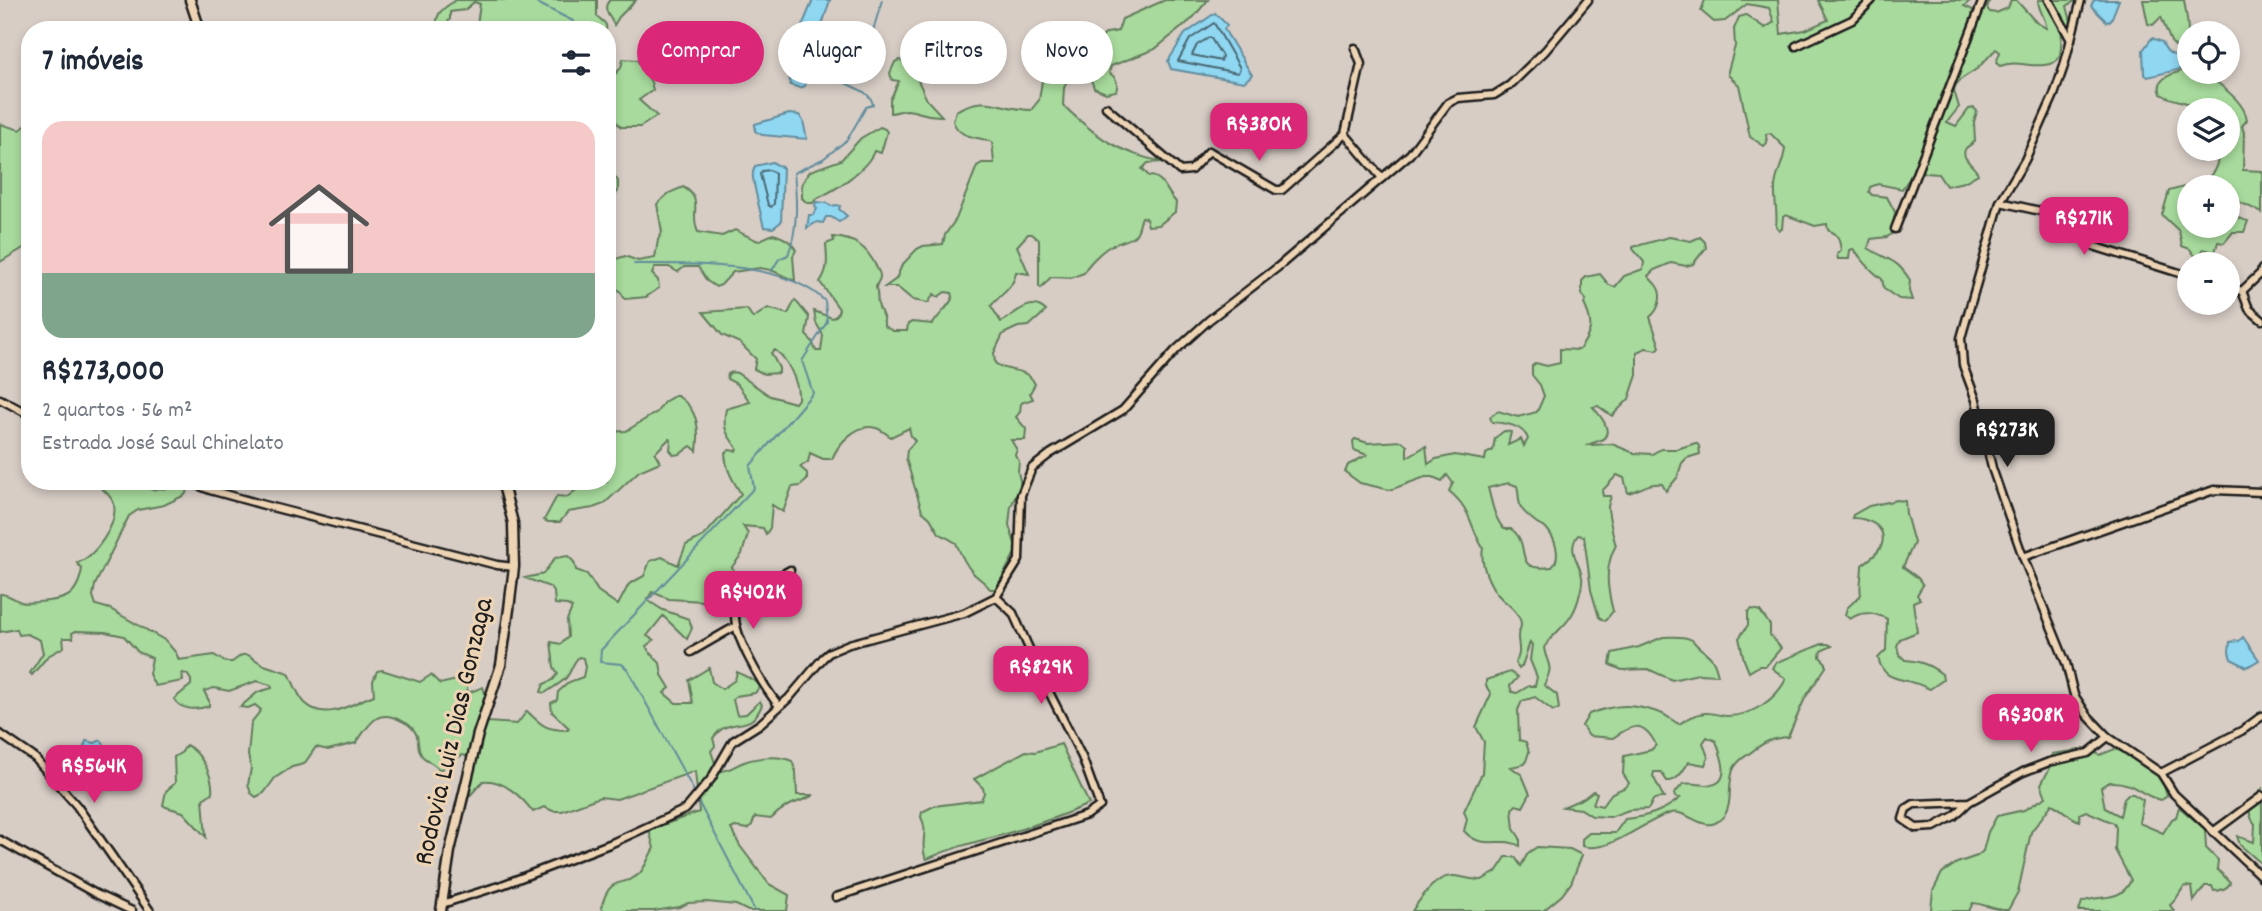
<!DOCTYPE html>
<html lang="pt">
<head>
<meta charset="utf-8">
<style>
  :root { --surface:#fff; --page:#f2f2f3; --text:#1f2937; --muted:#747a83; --accent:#db2777 }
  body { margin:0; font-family:Dekko,sans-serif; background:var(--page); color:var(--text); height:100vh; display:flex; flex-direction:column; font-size:26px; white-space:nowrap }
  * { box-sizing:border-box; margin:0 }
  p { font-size:23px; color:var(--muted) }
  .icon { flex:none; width:38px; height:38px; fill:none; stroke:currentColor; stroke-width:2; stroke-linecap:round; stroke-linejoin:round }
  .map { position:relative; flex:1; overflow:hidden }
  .side { position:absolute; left:21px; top:21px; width:595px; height:469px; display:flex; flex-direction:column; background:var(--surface); border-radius:28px; box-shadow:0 4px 10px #0003 }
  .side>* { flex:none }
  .hud { position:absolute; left:637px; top:21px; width:665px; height:63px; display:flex; gap:14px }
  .buttons { position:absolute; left:2177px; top:21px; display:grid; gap:14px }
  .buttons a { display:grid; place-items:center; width:63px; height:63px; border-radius:50%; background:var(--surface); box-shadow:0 4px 10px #0003; font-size:35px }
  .price { position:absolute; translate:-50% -60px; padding:0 16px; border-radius:14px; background:var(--accent); color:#fff; font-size:23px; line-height:46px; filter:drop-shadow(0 2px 4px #0008) }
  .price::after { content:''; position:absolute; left:50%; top:42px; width:21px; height:16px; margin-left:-10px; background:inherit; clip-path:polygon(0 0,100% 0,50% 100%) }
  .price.current { background:#222; color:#fff }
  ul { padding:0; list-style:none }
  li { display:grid; align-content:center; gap:14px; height:371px; padding:0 21px }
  li span { display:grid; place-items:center; height:217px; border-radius:21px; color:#555 }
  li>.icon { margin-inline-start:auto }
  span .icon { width:126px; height:126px; fill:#fffc; stroke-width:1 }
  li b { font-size:30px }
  h2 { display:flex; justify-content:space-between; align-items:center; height:84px; padding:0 21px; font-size:30px }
  .tag { padding:0 24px; border-radius:32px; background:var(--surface); box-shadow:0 4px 10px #0003; font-size:24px; line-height:63px }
  .tag.current { background:var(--accent); color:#fff }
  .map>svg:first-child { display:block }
</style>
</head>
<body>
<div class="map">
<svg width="2262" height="911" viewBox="0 0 2262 911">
  <rect width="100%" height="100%" fill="#d7cdc5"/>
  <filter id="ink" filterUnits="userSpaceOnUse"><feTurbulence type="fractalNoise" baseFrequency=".0143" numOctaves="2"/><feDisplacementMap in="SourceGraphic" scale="14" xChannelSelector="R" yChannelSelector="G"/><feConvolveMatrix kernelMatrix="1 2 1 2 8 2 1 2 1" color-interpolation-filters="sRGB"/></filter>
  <g filter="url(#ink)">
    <g fill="#a7da9c" stroke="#627b5c" stroke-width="2" fill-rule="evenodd">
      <path d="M456,0H597V16C601,21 608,22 606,30H479L477,25L480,4L474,2L465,10L450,12V19L443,30H438C433,13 444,8 456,0Z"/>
      <path d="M610,0H636L619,17L614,25C610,16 601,8 610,0Z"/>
      <path d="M1165,0H1208L1192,19L1155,49L1111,66L1109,73C1116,77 1119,83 1116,91L1106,93L1094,88L1089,74L1069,76L1064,88L1063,105C1095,136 1118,153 1163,162L1148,163L1142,169L1149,176C1164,176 1166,192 1176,202L1175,212L1159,225L1148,226L1146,218L1142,217C1139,223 1140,232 1133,237C1125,242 1114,243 1107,248C1100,253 1086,266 1084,273L1071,278L1051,277L1041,288L1039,286V240L1032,234H1028L1017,246L1029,274L1016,272C1013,290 1001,293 991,306L1001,322C1015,315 1030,295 1046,311L1029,326L1018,327L1003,334L994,353L995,363C1008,374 1027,366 1035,384L1030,393L1033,399L1021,403L1020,412L1016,417L1026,429L1025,440H1011L1017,450L1015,455L1019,461L1018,472L1021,485L1011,506L1009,525L1015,544V553L996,589H990C985,582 979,579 973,573C966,565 960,553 956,543L939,533L930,518L922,511L906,459L907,450L915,441L911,436L909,428L891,437C887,435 881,429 876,428C857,422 838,444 832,459H823L810,453L808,462L800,467L807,473V480L800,486L792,487L783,512L772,505L770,528L766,534L763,528L743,526L748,534L742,554L732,567L737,576L738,586L703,601L669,599L652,592L647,600L663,610L689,619L692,628L687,639L663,616L647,636L654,640L646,646L650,653L660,663L662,675L670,688L664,693L676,703H693L689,680L709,668L712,682L722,689L735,680L737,672L755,681L760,686L755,693L736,696L733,700L737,715L746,714L760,701L762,705C751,731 739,719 722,729C718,731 716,735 713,738L715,746L711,751L715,763L722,771C730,770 736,765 744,762C758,757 779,755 792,761L796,772L797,795H814C795,805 787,802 771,819L755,817L752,825L748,829L735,827L731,829L740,846L769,884L789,895L787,911H748L736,905L707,902L688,903L680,907L654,911H605L601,908C611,871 623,890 640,873C646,866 649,856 654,848L649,830L699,812L695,771L617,799L600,797L562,811H553L544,807L533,812C522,797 503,779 483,781L467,799L471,758L463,755L453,759L440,770C435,765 428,761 423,757C417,751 419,743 417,736C414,728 409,724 402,721C376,707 370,724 356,743L328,750L316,747L304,764L292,767L275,778L264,793L256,797L251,793L248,785L251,768L248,755L251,723L261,710L255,705L248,708L240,707L258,692L272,688L271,685L257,681L229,691L214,688L204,691L209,701V706C197,710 181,711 174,699L191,685V680L187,674L182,673L183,681L155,686L149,674L152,658L138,652L124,636L105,632L76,631L72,633L73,638H63L64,647L48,656L32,675L30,673L43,653L40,640L27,634L19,635L17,629L0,632V594C9,594 13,599 21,602C26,604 33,602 38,602C65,600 77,598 82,569L77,563C95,557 118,524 114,505C111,494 100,487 91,481H131L153,490L160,488L165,489L170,484L182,482L189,488L185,495L164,505L138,510L129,516L95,585L93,596L96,605L110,609L166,641L176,653L179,660L214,655L225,662H232L242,655H248L264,665L289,673C293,682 298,696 305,703C326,723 353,703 374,695L373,681L377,671L382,670L420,682L431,675L440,684L465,678L468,693L483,687L486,696L481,707L476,736L480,740L487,722L517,724L527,711C542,726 546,730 568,730L569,728L552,712L551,703L557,700L558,692L569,682L583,677L585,667L583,658L579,657C572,663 572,671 566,678C560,684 552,688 545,693L541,692L544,684L553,680L558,674L554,667L551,642L561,644L568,637L567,620L572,608L567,605L555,604L554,592L550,587L525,578L543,574L555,558L568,556L574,562L576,570L587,574L598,591L618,605L629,584L644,576L650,561L662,557L678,565L686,545L704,536L741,494C733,480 726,471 725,453L729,450L736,451L737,448C726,434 722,427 726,409L750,402L737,384L727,379L728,374L732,372L737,373L770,396L795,403L798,399C799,383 788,359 775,350L771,353L779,368V373L764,374L754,369L756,359L740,343L722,335L703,312L747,309L753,318L768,308L788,314L795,300L809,317L806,335L812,341L816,351H821L823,335L816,323L814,311L832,318L837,315L839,309L820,282C829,269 827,259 826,244L834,241L833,237C855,239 866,246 876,266C877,269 881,274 880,277C880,280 877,283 876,287C878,294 877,297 878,304C880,312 885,317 884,326L893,331H907L908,324L912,322L933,324C939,314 948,308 953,297L952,293L945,292L938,297L934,294L928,303L913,300L897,287H885L896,279L902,265L917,249L923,246L943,244L945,235L956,219L977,166L982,163H994L992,142C977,136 959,139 953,121L956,111C986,93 999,109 1031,110L1039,100L1046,56C1054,56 1058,53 1065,51C1074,49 1080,52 1090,48L1102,56L1103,36L1107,33L1118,31L1122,19Z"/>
      <path d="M1705,0H1778L1781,34L1805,30L1828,20L1818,0H1971L1964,6L1973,10L1971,27L1985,0H1990L1987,8L1990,12L1996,13L2008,8L2011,0H2016L2036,22L2046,28C2047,19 2038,11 2038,0H2076L2067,6L2074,34L2062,31C2060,50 2065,63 2044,65C2028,67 2016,60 2000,66L1996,63L2000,52L1996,49L1978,68L1960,80L1955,86L1954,91L1959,107L1947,122L1956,126L1969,109L1974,108L1977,111L1974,122L1975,141C1973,144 1969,145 1966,148C1959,158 1975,166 1978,174L1964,182L1946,186L1938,174L1925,173L1916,169L1902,189L1878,184L1870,187L1869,192L1872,195L1887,197L1895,212L1892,234L1887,237L1871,239L1868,248C1890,262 1895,257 1910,280L1909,291L1912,300L1899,299L1884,289L1882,279C1870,271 1863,260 1853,249L1850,250L1849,259H1838L1837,254L1841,250C1839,240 1839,234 1828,230L1827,224L1815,226L1786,215L1783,217L1782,229L1779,230L1776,226C1778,213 1774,200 1775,187C1776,173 1784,162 1785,148L1770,133L1766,134L1767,143L1764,146L1750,137L1739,85L1728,75V71L1735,46L1734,29L1739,17L1746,15L1765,28L1774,22L1769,8L1747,4L1725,21L1714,22L1701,11Z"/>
      <path d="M2143,0H2184C2186,15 2194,42 2179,50L2171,42L2161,17L2153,25L2148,24Z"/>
      <path d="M623,59L637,60L651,82L653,90L639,100L657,116L640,127H621L607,112V75H614L621,68Z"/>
      <path d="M899,60L910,63L927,100L942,116C924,117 921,111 907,110C901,110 896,113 890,113V100L899,81L892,80L890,73L895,62Z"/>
      <path d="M2185,70L2199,74V72H2205C2219,85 2245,101 2247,120L2242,126L2244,133L2243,170L2262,171V213L2238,201L2234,203C2229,214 2238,219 2248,221L2244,232H2233L2224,243L2218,242L2215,252L2203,249L2201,258L2198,260L2190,249L2182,246L2179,231L2162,215L2169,191L2184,187L2189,188V226H2228V187H2198C2212,176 2220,167 2218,149H2228V110H2200C2189,100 2173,102 2161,94C2154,77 2173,74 2185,70Z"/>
      <path d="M30,122V244L0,262V124L20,130Z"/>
      <path d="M880,127L885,129L887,132L881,153L874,151C867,170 834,191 816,199L813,203H807L802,198V183L810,171L841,160L861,138Z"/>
      <path d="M607,165L618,181V191L612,200L607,201Z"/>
      <path d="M683,187C705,199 689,214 698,232L722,236L735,230L758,241L773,234C783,237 790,240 796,250L793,256L795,281L771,270L760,268L733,272L721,285L716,287L707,281L698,267H684L678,272L669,267H655L652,274L658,280L659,288L646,297L625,299L619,290L607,288V262L625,256L638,261L655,258L658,240L662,232L657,204L669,193Z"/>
      <path d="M1669,237L1691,241L1700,237L1705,242L1706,248L1693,264L1686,266L1671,263L1654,270L1648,276C1650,279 1654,282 1656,285C1664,295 1659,310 1650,317L1660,347L1657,350L1646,348L1637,352V375L1629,399L1612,416L1598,406L1593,407C1598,413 1613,429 1604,438C1601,441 1591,443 1588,445L1612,444L1634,453L1652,454L1661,449H1677L1696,443L1699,446L1700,454L1687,458L1682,463L1677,478L1666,491L1662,484C1648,482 1641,490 1628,493L1624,478L1617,475L1602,491L1603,496H1611C1610,500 1608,504 1608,508C1608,512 1614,541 1616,545C1604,567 1607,588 1613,611L1605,621L1599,617L1591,590L1584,536L1578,535C1566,551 1580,562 1582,577C1583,581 1581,589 1580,593C1573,625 1559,625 1544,648C1547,667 1555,663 1544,685L1557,695L1559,709L1553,711L1535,697L1522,701L1518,710L1519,740L1526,742L1529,752L1525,764L1511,767L1522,775L1530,794L1523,807L1516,805L1512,809L1514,829L1520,838V846C1502,835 1483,852 1464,831L1467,819L1464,811L1482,773L1484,742L1476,727L1491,694L1486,686V680L1510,672L1518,677L1510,686L1512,692L1517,693L1529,686H1535L1537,677L1530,660L1532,645L1530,642L1522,666L1519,669L1515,663C1522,653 1518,647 1518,636C1518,632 1521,629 1521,625C1521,614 1509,605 1502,599C1489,587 1480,563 1483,548C1469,525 1472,510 1449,491L1453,483L1447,475L1442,481L1433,477H1425L1390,490L1360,483L1345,472L1348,465L1367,455L1354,450L1353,441L1355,439L1368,443L1402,441L1407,446V457L1426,446L1428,464L1436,459L1455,455L1485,460L1486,454L1493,450L1495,438L1504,431L1511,432L1508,445L1521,439L1524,446L1528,439C1523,425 1505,423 1492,422L1490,417L1498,411L1518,417L1537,412L1544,396L1540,385L1532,375V366L1536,363L1547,366L1560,363V349L1579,350C1592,332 1594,324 1584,304L1586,300L1582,295V281L1586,277L1600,274L1609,285L1615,287L1624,276L1643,269L1644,262L1633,249V247ZM1509,483L1517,486C1519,492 1518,502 1521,508C1524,512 1533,520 1537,523C1540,525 1544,525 1546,528C1555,538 1562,557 1552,567C1509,573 1534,545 1511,529H1504C1494,518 1492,502 1488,488Z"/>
      <path d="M676,395C698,408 700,428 697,451L691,446L680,454L674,455L670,450L671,440L669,439L655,453L660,462L639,471L604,504L593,508L568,512L560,522H548L544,520L557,496L567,497L588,481H607V432L626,431L657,412L664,402Z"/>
      <path d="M1897,500L1905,501L1906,514L1914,543L1903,567L1918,578L1923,585L1917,595L1920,599L1913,602L1917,632L1900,639L1897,646L1899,654L1905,660C1920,661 1930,665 1942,674L1943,680L1930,689C1924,687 1920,684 1914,683C1896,677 1884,680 1878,658L1886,650L1887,619C1874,612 1862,610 1850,619L1845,615L1847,608L1861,595C1859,585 1862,576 1862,565C1868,560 1880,553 1882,544C1887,525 1866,518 1852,518L1853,515L1869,506Z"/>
      <path d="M1752,609L1760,611L1770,625V635L1781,648L1766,666H1759L1749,672L1744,660L1739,638L1748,625V612Z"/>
      <path d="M1663,637C1671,637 1684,635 1692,640C1695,642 1696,646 1700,648C1712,658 1714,658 1718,675L1698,674L1672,680L1648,669L1622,670L1610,665L1612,653L1639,647Z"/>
      <path d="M1822,644H1828L1832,646L1821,651L1820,657L1826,663V667L1805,698L1788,737C1773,738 1766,741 1754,750C1747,756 1738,759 1734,768C1726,783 1735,807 1721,819C1704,835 1688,809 1671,813C1643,821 1610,854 1582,846V839L1589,833H1615L1625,819C1646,817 1663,812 1680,798L1675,797L1674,794L1683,784C1693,782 1702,786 1711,785C1733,782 1720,753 1716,741L1707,737L1703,743L1708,757L1705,765L1689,762C1683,770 1678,782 1667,781L1661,772H1654L1653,776L1664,798C1648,798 1655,801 1648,809L1629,810L1610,817L1592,816L1581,809L1563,807L1584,798L1593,791L1597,793L1593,804L1602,806L1612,793L1626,787L1629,783L1623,774L1624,756L1651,750L1656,745C1643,718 1631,726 1613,738L1589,736L1582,726L1589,714C1616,704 1632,703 1660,713C1667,715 1672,721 1679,724C1687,719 1695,714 1705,713C1713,712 1719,716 1727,716C1751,716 1775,701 1786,679L1772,668L1775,663Z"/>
      <path d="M1061,744L1089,804C1059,817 1027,828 995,837C971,843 951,848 927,859L925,857C920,840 929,833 921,817L922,812L934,806L981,800L984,793L983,788L974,779L1026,751L1035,752Z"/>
      <path d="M186,745C201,752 214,777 212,793L203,799L206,837L183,812L166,807L163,805L166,791L175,783L174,757L182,752Z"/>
      <path d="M2087,749L2100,755L2115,749L2137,757L2161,776L2167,796C2163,799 2162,801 2157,799C2139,794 2134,781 2109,782L2101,787L2105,808L2120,816L2124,798L2128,794H2133L2143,800L2139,823L2163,833L2172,819L2176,817L2179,807L2205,829L2206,848L2218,860L2217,869L2230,882C2229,888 2220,891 2214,891L2212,886H2205L2194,901L2192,887L2185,886C2179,892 2177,900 2170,905L2174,911H2079L2082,902C2101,894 2121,903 2131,880L2115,850L2116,828L2114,823L2086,811L2079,814L2080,821C2073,820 2061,808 2052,804L2031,832L2018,892L2008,910C1995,911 1986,904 1973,903L1969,911H1933L1931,909L1933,891L1942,873L1957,863L1977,856L1983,851L1988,832L1997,816L2024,810L2046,797L2041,784L2050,768L2052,754Z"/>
      <path d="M2262,789V864L2240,845L2237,836L2254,842L2255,824C2244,811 2251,800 2262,789Z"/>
      <path d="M1537,847L1570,849L1582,855L1571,883L1562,895L1543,911H1412C1422,897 1435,875 1454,876C1464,877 1473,880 1482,880L1496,872L1506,857H1515L1521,866L1528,853Z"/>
    </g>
    <g fill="#90d7f2" stroke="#628c9c" stroke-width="2">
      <path d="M813,0H830L817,41L800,38L799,33Z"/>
      <path d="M2094,0H2119L2111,20L2107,22L2091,6Z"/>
      <path d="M1215,13L1227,25L1224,29L1252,75L1244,82L1171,69L1168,61L1185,34Z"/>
      <path d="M2152,38L2162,42C2170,61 2177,52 2189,60V67L2148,77L2144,74L2143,50Z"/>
      <path d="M796,48L812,54L805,86L800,88L790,85C788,72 791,60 796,48Z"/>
      <path d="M789,114L799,115L803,121L807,139L762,135L755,131V124Z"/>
      <path d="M2188,119L2189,120V149H2207L2209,156L2200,161L2185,148L2183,141L2189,128Z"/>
      <path d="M772,162L783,168L781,222L773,228L764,227C763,224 753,182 753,177C752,172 754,170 755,166Z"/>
      <path d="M816,202L826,203L831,206L837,205L840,206L839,209L847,216L839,222L831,217H826L823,223L817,222L807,228L809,215H813L817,209L815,206Z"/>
      <path d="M2243,637L2259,660L2247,667L2231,659L2229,652L2230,642L2239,641Z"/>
      <path d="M101,740L106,748L87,766L83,750L86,741L95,743Z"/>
    </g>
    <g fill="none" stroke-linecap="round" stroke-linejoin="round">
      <g stroke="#4a6772" stroke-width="2">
        <path d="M1214,23L1240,68L1238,73L1178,61L1190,39Z"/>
        <path d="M1210,37L1222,56L1221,61L1192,55L1197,45Z"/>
        <path d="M770,170L775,174L774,204L771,207L768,205L760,174L762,171Z"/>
      </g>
      <g stroke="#628c9c" stroke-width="2">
        <path d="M531,0L573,21L577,27L576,30"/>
        <path d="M634,264C690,264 782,260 825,301L827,322L802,361L813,393L750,466L754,488L601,650L600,662L622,664L628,670L695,793"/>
        <path d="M771,272L779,259L788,255C798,228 797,202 794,173L823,159L847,140L866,107L873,105C870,88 848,88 838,78C836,75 835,71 833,67L839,56H855L869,44L882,0"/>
        <path d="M699,803L755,911"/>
      </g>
      <g stroke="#1c1c1c" stroke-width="11">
        <g id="street">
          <path d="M2049,0L2071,40"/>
          <path d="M2081,0L2064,66L2054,95L2025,160L2000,202L1961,338L1963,365L1976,400L1992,468L2023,557L2066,663L2074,695L2087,715L2108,737L2161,773L2174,794L2262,877"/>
          <path d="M1796,46L1852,20L1872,0"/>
          <path d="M1106,107L1180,171L1191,170L1209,151L1276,190H1282L1345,134L1382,178"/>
          <path d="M1345,134L1361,64L1355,48"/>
          <path d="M2000,202L2076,219L2082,223L2084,237L2090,245L2189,276"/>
          <path d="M1895,229L1983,0"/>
          <path d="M2228,287L2242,291L2249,309L2262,320"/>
          <path d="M2242,291L2261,273L2262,269"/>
          <path d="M0,399L30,415"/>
          <path d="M187,481L210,490L264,505L497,565L514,567"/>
          <path d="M2023,557L2214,490L2262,492"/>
          <path d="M691,652L736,626"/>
          <path d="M779,706C766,690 726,627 737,608C747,591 773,580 790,570"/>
          <path d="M0,734L35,758L77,806L150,911"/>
          <path d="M2161,773L2243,730L2262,716"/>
          <path d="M1969,802L1914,804L1906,809L1903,819L1916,828L1934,827L1954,816L1969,802L2023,772L2049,762L2088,753L2108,737"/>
          <path d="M2213,832L2262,796"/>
          <path d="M0,840L96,894L132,911"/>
          <path d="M836,897L1087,815L1100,806L1082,757L1045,684L1013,613L996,597"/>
          <path d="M442,904L502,885L612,843L686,809L711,779L733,741L760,724L789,698L823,658L830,652L849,644L964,613L996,597L1019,560L1021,495L1032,468L1050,454L1123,410L1176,350L1209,320L1278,267L1410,154L1448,103L1458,98L1494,95L1510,85L1545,51L1588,0"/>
        </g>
      </g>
      <g stroke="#1c1c1c" stroke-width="13">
        <g id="secondary">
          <path d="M190,0L200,30"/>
          <path d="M441,911L450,851L478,734L501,665L509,609L514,567L513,523L502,481"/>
        </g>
      </g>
      <use href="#street" stroke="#edd4b5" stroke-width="6"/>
      <use href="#secondary" stroke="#edd4b5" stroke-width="8"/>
    </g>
  </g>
  <g text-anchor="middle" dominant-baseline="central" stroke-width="6" stroke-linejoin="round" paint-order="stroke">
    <g font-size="28" fill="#1c1c1c" stroke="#edd4b5">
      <text transform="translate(456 732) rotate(-77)">Rodovia Luiz Dias Gonzaga</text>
    </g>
  </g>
</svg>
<div class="buttons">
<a><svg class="icon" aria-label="locate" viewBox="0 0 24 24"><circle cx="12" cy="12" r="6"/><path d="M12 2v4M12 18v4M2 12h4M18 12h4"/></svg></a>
<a><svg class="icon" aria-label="layers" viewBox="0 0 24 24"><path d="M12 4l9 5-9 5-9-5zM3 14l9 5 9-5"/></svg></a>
<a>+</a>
<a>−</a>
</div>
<b class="price" style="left:1259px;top:163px">R$380K</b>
<b class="price" style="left:2084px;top:257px">R$271K</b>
<b class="price current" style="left:2007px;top:469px">R$273K</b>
<b class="price" style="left:753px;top:631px">R$402K</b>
<b class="price" style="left:1041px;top:706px">R$829K</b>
<b class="price" style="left:2031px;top:754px">R$308K</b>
<b class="price" style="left:94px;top:805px">R$564K</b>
<div class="hud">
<a class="tag current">Comprar</a>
<a class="tag">Alugar</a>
<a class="tag">Filtros</a>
<a class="tag">Novo</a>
</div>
<section class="side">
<h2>7 imóveis<svg class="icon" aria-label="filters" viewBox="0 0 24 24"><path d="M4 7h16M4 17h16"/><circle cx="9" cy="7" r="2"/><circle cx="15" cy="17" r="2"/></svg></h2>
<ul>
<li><span style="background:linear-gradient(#f6c9c9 70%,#7fa58c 0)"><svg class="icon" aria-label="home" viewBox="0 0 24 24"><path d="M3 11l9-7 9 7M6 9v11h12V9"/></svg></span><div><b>R$273,000</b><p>2 quartos · 56 m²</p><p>Estrada José Saul Chinelato</p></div></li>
</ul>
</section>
</div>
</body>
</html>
